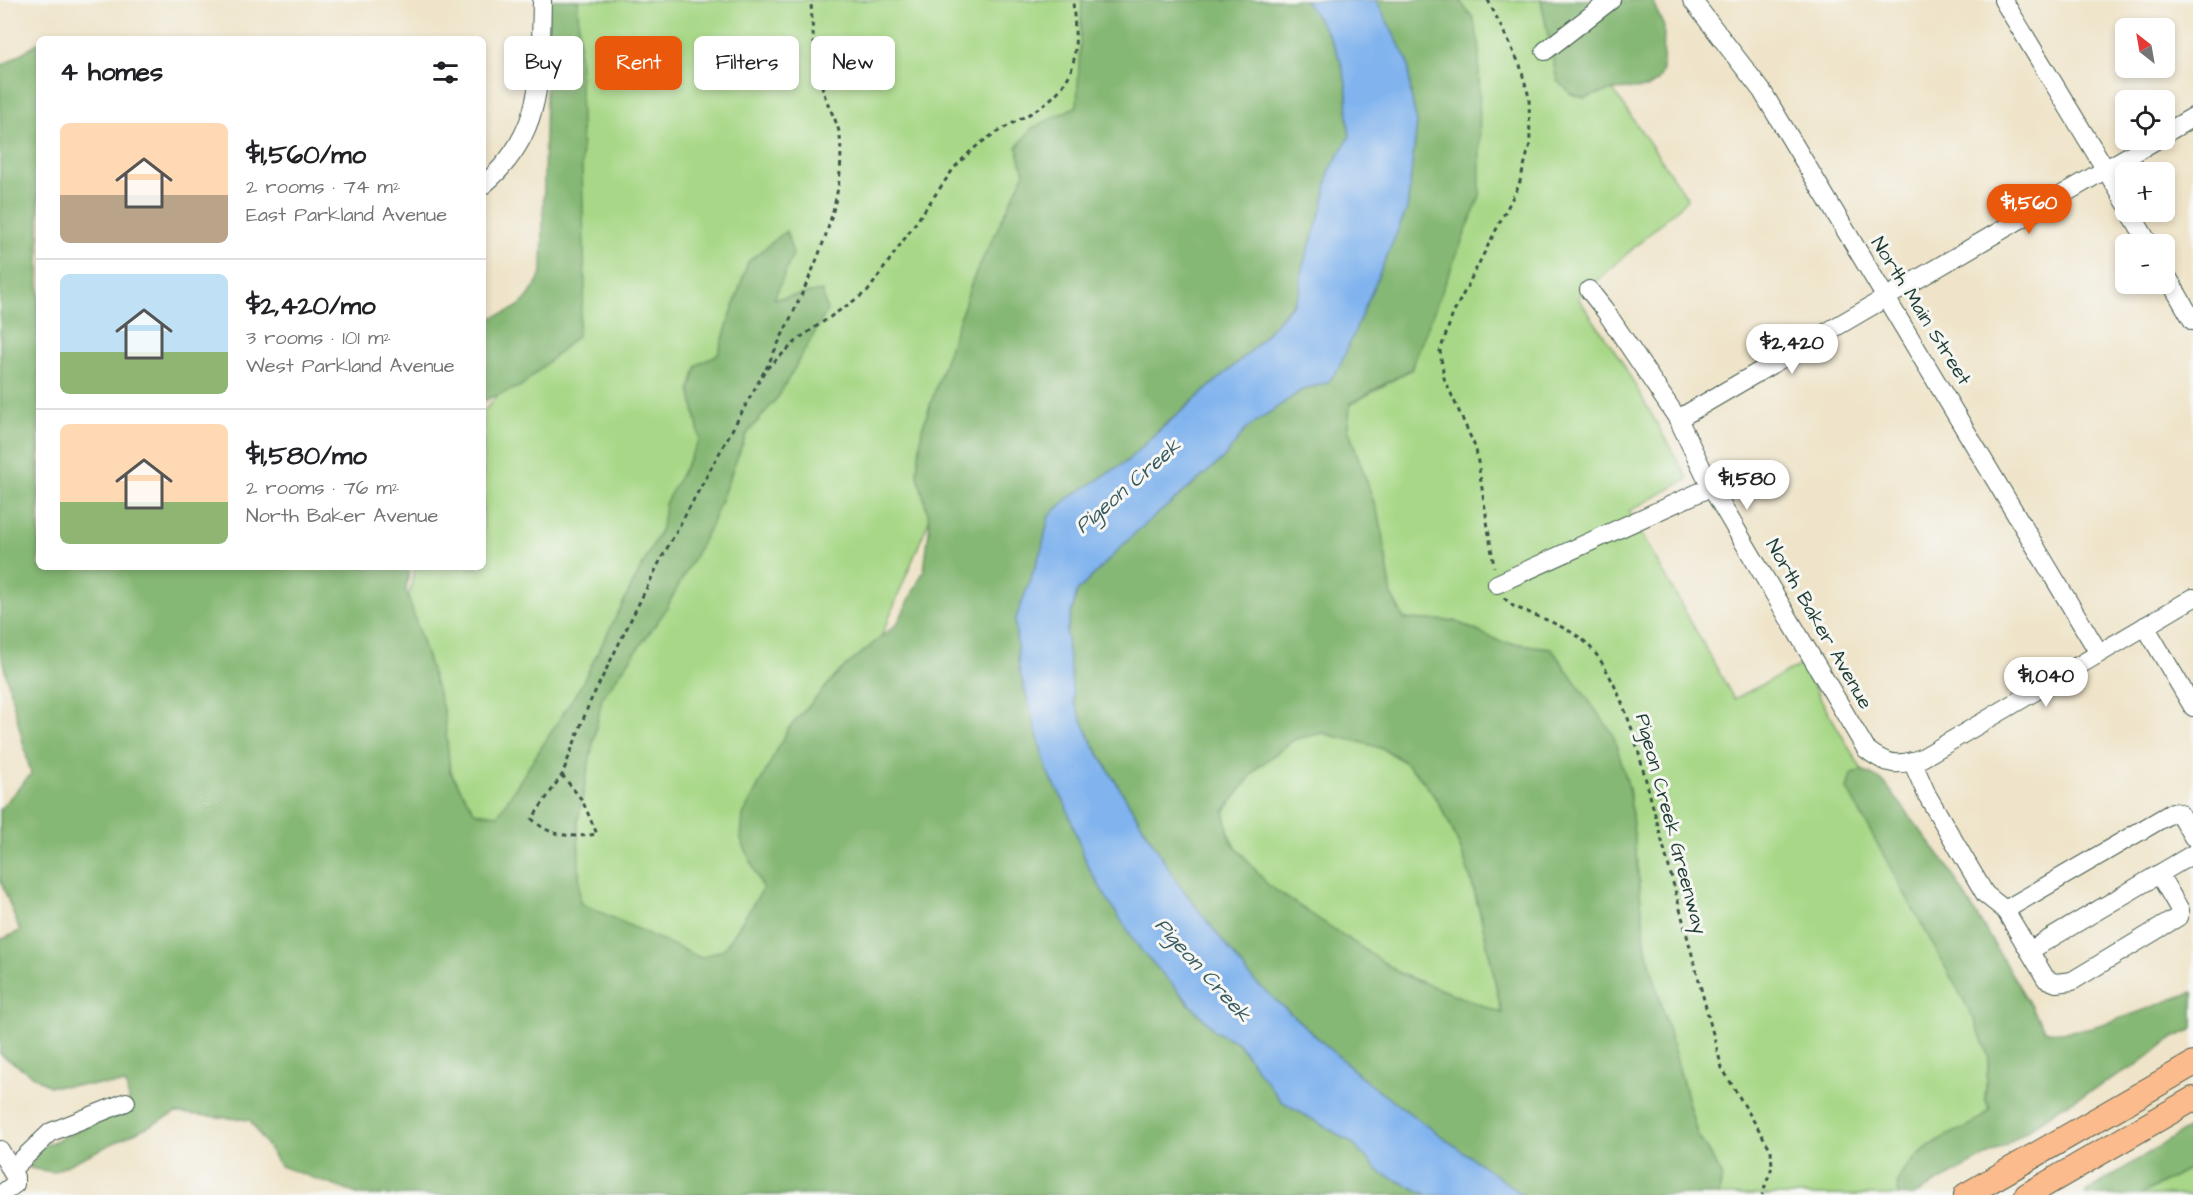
<!DOCTYPE html>
<html lang="en">
<head>
<meta charset="utf-8">
<style>
  :root { --surface:#fff; --page:#f6f6f6; --text:#202124; --muted:#757577; --line:#e0e0e0; --accent:#ea580c }
  body { margin:0; font-family:"Architects Daughter",sans-serif; background:var(--page); color:var(--text); height:100vh; display:flex; flex-direction:column; font-size:22px; white-space:nowrap }
  * { box-sizing:border-box; margin:0 }
  p { font-size:20px; color:var(--muted) }
  .icon { flex:none; width:33px; height:33px; fill:none; stroke:currentColor; stroke-width:2; stroke-linecap:round; stroke-linejoin:round }
  .map { position:relative; flex:1; overflow:hidden }
  .panel { position:absolute; left:36px; top:36px; width:450px; height:534px; display:flex; flex-direction:column; background:var(--surface); border-radius:9px; box-shadow:0 3px 9px #0003 }
  .panel>* { flex:none }
  .banner { position:absolute; left:504px; top:36px; width:570px; height:54px; display:flex; gap:12px }
  .needle { width:39px; rotate:329deg }
  .tools { position:absolute; left:2115px; top:18px; display:grid; gap:12px }
  .tools a { display:grid; place-items:center; width:60px; height:60px; border-radius:9px; background:var(--surface); box-shadow:0 3px 9px #0003; font-size:30px }
  .price { position:absolute; translate:-50% -51px; padding:0 14px; border-radius:21px; background:#fff; color:#222; font-size:20px; line-height:39px; filter:drop-shadow(0 2px 3px #0008) }
  .price::after { content:''; position:absolute; left:50%; top:36px; width:18px; height:14px; margin-left:-9px; background:inherit; clip-path:polygon(0 0,100% 0,50% 100%) }
  .price.on { background:var(--accent); color:#fff }
  ul { padding:0; list-style:none }
  li { display:flex; align-items:center; gap:18px; height:150px; padding:0 24px }
  li+li { border-top:2px solid var(--line) }
  li span { display:grid; place-items:center; flex:none; width:168px; height:120px; border-radius:9px; color:#555 }
  li>.icon { margin-inline-start:auto }
  span .icon { width:72px; height:72px; fill:#fffc; stroke-width:1 }
  li b { font-size:26px }
  h2 { display:flex; justify-content:space-between; align-items:center; height:72px; padding:0 24px; font-size:26px }
  .tag { padding:0 21px; border-radius:9px; background:var(--surface); box-shadow:0 3px 9px #0003; font-size:21px; line-height:54px }
  .tag.on { background:var(--accent); color:#fff }
  .map>svg:first-child { display:block }
</style>
</head>
<body>
<div class="map">
<svg width="2193" height="1195" viewBox="0 0 2193 1195">
  <rect width="100%" height="100%" fill="#f6f6f2"/>
  <filter id="ink" filterUnits="userSpaceOnUse"><feTurbulence type="fractalNoise" baseFrequency=".0167" numOctaves="2"/><feDisplacementMap in="SourceGraphic" scale="12" xChannelSelector="R" yChannelSelector="G"/><feConvolveMatrix kernelMatrix="1 2 1 2 8 2 1 2 1" color-interpolation-filters="sRGB"/></filter>
  <filter id="wash" filterUnits="userSpaceOnUse"><feTurbulence type="fractalNoise" baseFrequency=".008" numOctaves="4" result="noise"/><feDisplacementMap in="SourceGraphic" scale="24" xChannelSelector="R" yChannelSelector="G"/><feGaussianBlur stdDeviation="1.35" result="paint"/><feColorMatrix in="noise" values="0 0 0 0 0 0 0 0 0 0 0 0 0 0 0 0 0 1.4 0 .05"/><feComposite in="paint" operator="in"/></filter>
  <g filter="url(#wash)">
    <rect width="100%" height="100%" fill="#efe4c9"/>
    <g fill="#a8d887" stroke="#648a5e" stroke-width="1.5">
      <path d="M572,0H1120L1127,39L751,953L679,991L467,821L404,620L415,567H483V412L565,320Z"/>
      <path d="M1459,0H1541L1557,80L1584,98L1613,90L1688,199L1578,298L1619,357L1688,479L1629,511L1734,699L1801,665L1862,770L1851,775L1975,1021L1989,1058L1985,1098L1990,1109L1983,1119L1936,1142L1897,1182L1899,1195H1719L1722,1175L1697,1134L1646,949L1629,788L1551,648L1501,642L1455,621L1404,619L1392,596L1380,520L1348,428L1350,405L1412,369L1473,18Z"/>
      <path d="M1323,733C1343,739 1367,742 1385,750C1465,789 1484,936 1502,1014L1401,974L1267,885L1230,839L1224,811L1257,768L1295,739Z"/>
      <path d="M2193,1166V1195H2140Z"/>
    </g>
    <g fill="#86b874" stroke="#527a54" stroke-width="1.5" fill-rule="evenodd">
      <path d="M548,0H578L585,288L577,336L521,386L483,401V320C518,310 528,305 542,271Z"/>
      <path d="M1082,0H1304C1324,27 1341,49 1346,84C1349,102 1346,118 1350,136L1329,172L1323,206L1302,268L1300,291L1294,302L1250,352L1161,428L1126,462L1069,498L1049,516L1042,548L1015,621L1019,669L1048,773L1065,803L1088,867L1185,1000L1215,1031L1237,1042L1281,1101L1351,1142L1381,1173L1428,1195H360L280,1166L250,1120L176,1113L53,1172L29,1168L41,1147L130,1108L126,1084L49,1086L0,1054V940L20,931L0,879V809L31,774L0,651V67L39,42V567H410L406,590L444,712L450,772L475,812L498,815L580,687L662,527L665,504L700,439L690,389L697,365L718,354L748,262L786,231L793,254L774,299L822,291L827,311L778,397L746,435L711,526L663,614L602,698L578,820L580,903L701,958L724,949L763,889L741,839L743,815L788,729L840,671L897,624L924,570L930,522L917,472L922,429L973,279L1024,174L1017,147L1032,128L1077,106Z"/>
      <path d="M1376,0H1459L1473,18L1479,43L1480,196L1411,369L1350,404L1348,428L1380,520L1392,596L1404,619L1455,621L1501,642L1551,648L1613,734L1629,788L1646,949L1697,1134L1722,1175L1719,1195H1523L1369,1084L1252,979L1177,882L1093,744L1074,702L1066,633L1077,592L1135,533L1223,459L1247,428L1302,390L1328,382L1407,209L1417,123L1411,96L1408,62ZM1323,733C1343,739 1367,742 1385,750C1465,788 1484,936 1502,1013L1401,974L1268,885L1230,840L1224,811L1257,768L1295,739Z"/>
      <path d="M1541,0H1652L1664,27L1663,70L1658,81L1647,88L1613,90L1584,98L1571,94L1557,80Z"/>
      <path d="M1862,770L1884,782L1946,864L2045,1030C2075,1041 2160,1003 2193,992V1029L2170,1040L2134,1067L2061,1107L2005,1146L1914,1195H1899L1897,1182C1905,1166 1922,1150 1937,1141C1955,1130 1977,1126 1990,1109L1985,1098L1989,1058L1975,1021L1847,789L1851,775Z"/>
      <path d="M2193,1125V1166L2140,1195H2085L2086,1192Z"/>
    </g>
    <path fill="#81b4ee" stroke="#507891" stroke-width="1.5" d="M1304,0H1376L1408,62L1411,96L1417,123L1407,209L1339,368L1328,382L1302,390L1247,428L1223,459L1135,533L1077,592L1066,633L1074,702L1093,745L1177,882L1252,979L1369,1084L1523,1195H1428L1381,1173L1351,1142L1281,1101L1237,1042L1215,1031L1140,949L1109,902L1088,867L1065,803L1048,773L1019,669L1015,621L1042,548L1049,516L1069,498L1126,462L1161,429L1250,352L1294,303L1300,291L1302,268L1323,206L1329,172L1350,136C1346,118 1349,101 1346,84C1341,49 1324,27 1304,0Z"/>
  </g>
  <g filter="url(#ink)">
    <g fill="none" stroke-linecap="round" stroke-linejoin="round">
      <g stroke="#3e564a" stroke-width="20">
        <g id="minor">
          <path d="M1692,0L1762,91L2099,653"/>
          <path d="M2003,0L2126,203"/>
          <path d="M1545,51L1611,0"/>
          <path d="M2164,134L2193,117"/>
          <path d="M483,185C545,134 540,73 542,0"/>
          <path d="M2130,212L2149,244"/>
          <path d="M2164,271L2193,321"/>
          <path d="M1589,290L1604,309L1678,419L1711,487L1866,749C1886,765 1898,767 1922,758L2193,598"/>
          <path d="M1678,419L2156,140"/>
          <path d="M1497,584L1711,487"/>
          <path d="M2145,626L2193,707"/>
          <path d="M1912,761L1927,795L1985,894L2005,910L2046,979L2056,983L2072,981L2178,917L2180,910L2159,874L2029,951"/>
          <path d="M2159,874L2193,854"/>
          <path d="M2005,910L2173,812L2179,813L2193,837"/>
          <path d="M0,1150L15,1177V1184L0,1195"/>
          <path d="M11,1170L51,1132L126,1102"/>
        </g>
      </g>
      <g stroke="#3e564a" stroke-width="26">
        <g id="major">
          <path d="M1966,1195L2193,1064"/>
          <path d="M2027,1195L2193,1099"/>
        </g>
      </g>
      <g stroke="#3e564a" stroke-width="3" stroke-dasharray="4.5 4.5" stroke-linecap="butt">
        <path d="M1488,0L1520,65L1529,97L1530,144L1519,185L1453,314L1440,351L1444,378L1476,449L1494,567"/>
        <path d="M766,369C798,300 848,215 840,137C838,121 827,106 823,90C815,60 812,31 811,0"/>
        <path d="M1504,598L1513,606C1534,615 1557,623 1576,635C1605,653 1623,704 1634,735L1722,1068L1771,1150L1772,1167L1762,1195"/>
        <path d="M562,775L582,800L597,834C573,838 550,837 532,819L562,775L589,704L660,561L765,370L801,337L868,291L954,168C963,159 971,150 981,143C1010,120 1054,110 1070,73C1079,53 1074,22 1073,0"/>
      </g>
      <use href="#minor" stroke="#fff" stroke-width="18"/>
      <use href="#major" stroke="#fbbb8c" stroke-width="24"/>
    </g>
  </g>
  <g text-anchor="middle" dominant-baseline="central" stroke-width="6" stroke-linejoin="round" paint-order="stroke">
    <g font-size="20" fill="#1f3d34" stroke="#f6f6f2">
      <text transform="translate(1921 311) rotate(58)">North Main Street</text>
      <text transform="translate(1819 624) rotate(60)">North Baker Avenue</text>
      <text transform="translate(1671 824) rotate(75)">Pigeon Creek Greenway</text>
    </g>
    <g font-size="21" font-style="italic" fill="#385b62" stroke="#f6f6f2">
      <text transform="translate(1128 486) rotate(-41)">Pigeon Creek</text>
      <text transform="translate(1203 970) rotate(48)">Pigeon Creek</text>
    </g>
  </g>
</svg>
<div class="tools">
<a><svg class="needle" viewBox="-14 -14 28 28"><path d="M0-13l5 13h-10z" fill="#e53935"/><path d="M0 13l5-13h-10z" fill="#757577"/></svg></a>
<a><svg class="icon" aria-label="locate" viewBox="0 0 24 24"><circle cx="12" cy="12" r="6"/><path d="M12 2v4M12 18v4M2 12h4M18 12h4"/></svg></a>
<a>+</a>
<a>−</a>
</div>
<b class="price on" style="left:2029px;top:235px">$1,560</b>
<b class="price" style="left:1792px;top:375px">$2,420</b>
<b class="price" style="left:1747px;top:511px">$1,580</b>
<b class="price" style="left:2046px;top:708px">$1,040</b>
<div class="banner">
<a class="tag">Buy</a>
<a class="tag on">Rent</a>
<a class="tag">Filters</a>
<a class="tag">New</a>
</div>
<section class="panel">
<h2>4 homes<svg class="icon" aria-label="filters" viewBox="0 0 24 24"><path d="M4 7h16M4 17h16"/><circle cx="9" cy="7" r="2"/><circle cx="15" cy="17" r="2"/></svg></h2>
<ul>
<li><span style="background:linear-gradient(#ffd9b3 60%,#b9a48a 0)"><svg class="icon" aria-label="home" viewBox="0 0 24 24"><path d="M3 11l9-7 9 7M6 9v11h12V9"/></svg></span><div><b>$1,560/mo</b><p>2 rooms · 74 m²</p><p>East Parkland Avenue</p></div></li>
<li><span style="background:linear-gradient(#bfe0f5 65%,#8fb573 0)"><svg class="icon" aria-label="home" viewBox="0 0 24 24"><path d="M3 11l9-7 9 7M6 9v11h12V9"/></svg></span><div><b>$2,420/mo</b><p>3 rooms · 101 m²</p><p>West Parkland Avenue</p></div></li>
<li><span style="background:linear-gradient(#ffd9b3 65%,#8fb573 0)"><svg class="icon" aria-label="home" viewBox="0 0 24 24"><path d="M3 11l9-7 9 7M6 9v11h12V9"/></svg></span><div><b>$1,580/mo</b><p>2 rooms · 76 m²</p><p>North Baker Avenue</p></div></li>
</ul>
</section>
</div>
</body>
</html>
